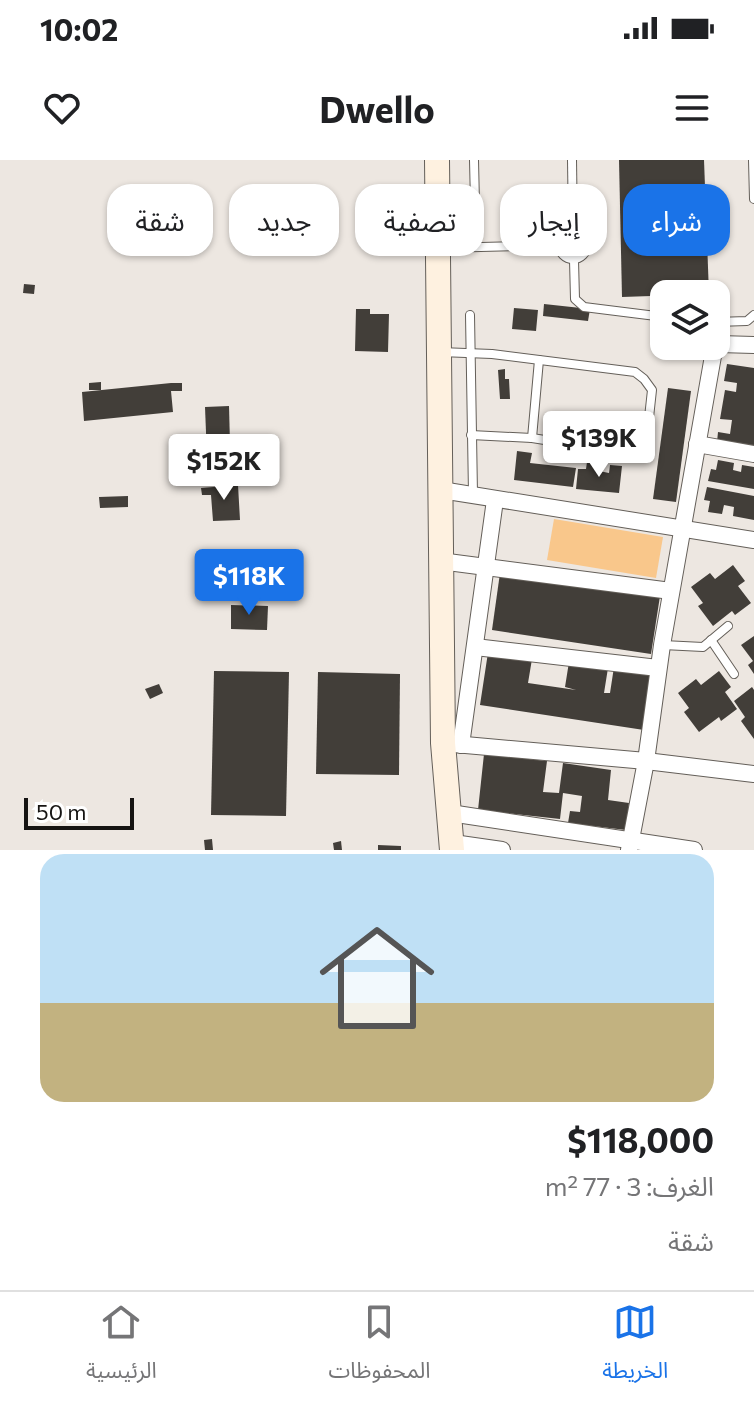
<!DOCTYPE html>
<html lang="ar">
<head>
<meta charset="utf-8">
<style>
  :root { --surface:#fff; --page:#f2f2f2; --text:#202124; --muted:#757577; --line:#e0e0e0; --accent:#1a73e8 }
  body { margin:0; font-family:Commissioner,"Noto Sans Arabic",sans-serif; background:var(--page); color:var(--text); direction:rtl; height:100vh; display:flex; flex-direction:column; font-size:30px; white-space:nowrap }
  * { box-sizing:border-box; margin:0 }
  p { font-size:26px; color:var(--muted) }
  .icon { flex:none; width:44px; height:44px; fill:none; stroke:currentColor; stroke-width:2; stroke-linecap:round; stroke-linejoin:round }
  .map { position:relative; height:690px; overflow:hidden; direction:ltr }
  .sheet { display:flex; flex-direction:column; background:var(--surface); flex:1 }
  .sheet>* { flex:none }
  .hud { position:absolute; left:24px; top:24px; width:706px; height:72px; direction:rtl; display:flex; gap:16px }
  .tools { position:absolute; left:650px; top:120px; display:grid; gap:16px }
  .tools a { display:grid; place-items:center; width:80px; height:80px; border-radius:16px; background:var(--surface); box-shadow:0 2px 6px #0004; font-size:40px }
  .scale { position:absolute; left:24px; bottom:20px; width:110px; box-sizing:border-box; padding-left:8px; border:4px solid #161412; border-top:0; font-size:22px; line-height:28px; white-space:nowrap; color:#161412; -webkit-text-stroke:6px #fff; paint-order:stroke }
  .price { position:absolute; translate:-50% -68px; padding:0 18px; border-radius:8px; background:#fff; color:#222; font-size:26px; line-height:52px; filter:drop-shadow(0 2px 4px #0008) }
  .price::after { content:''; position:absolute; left:50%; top:48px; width:24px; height:18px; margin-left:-12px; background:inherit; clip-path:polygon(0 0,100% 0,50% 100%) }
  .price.active { background:var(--accent); color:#fff }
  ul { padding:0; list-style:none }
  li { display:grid; align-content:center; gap:16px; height:424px; padding:0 40px }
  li+li { border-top:2px solid var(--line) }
  li span { display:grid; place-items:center; height:248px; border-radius:24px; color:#555 }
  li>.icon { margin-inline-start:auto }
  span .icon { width:144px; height:144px; fill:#fffc; stroke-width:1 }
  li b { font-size:34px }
  .chip { padding:0 28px; border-radius:24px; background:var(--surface); box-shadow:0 2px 6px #0004; font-size:28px; line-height:72px }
  .chip.active { background:var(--accent); color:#fff }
  .status { display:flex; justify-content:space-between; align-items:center; height:56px; padding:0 40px; background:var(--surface); direction:ltr }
  .status svg { height:22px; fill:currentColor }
  header { display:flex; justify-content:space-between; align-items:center; height:104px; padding:0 40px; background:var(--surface); font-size:36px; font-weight:700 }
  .dock { display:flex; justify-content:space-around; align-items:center; height:112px; border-top:2px solid var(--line); background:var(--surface); font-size:22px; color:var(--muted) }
  .dock a { display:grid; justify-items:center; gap:4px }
  .dock .active { color:var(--accent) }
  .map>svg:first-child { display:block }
</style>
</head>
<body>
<div class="status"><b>10:02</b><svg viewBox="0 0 49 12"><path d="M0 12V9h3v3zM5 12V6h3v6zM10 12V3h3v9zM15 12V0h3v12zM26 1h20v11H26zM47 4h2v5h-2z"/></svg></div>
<header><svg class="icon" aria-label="menu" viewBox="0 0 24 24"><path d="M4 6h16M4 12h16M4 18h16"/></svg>Dwello<svg class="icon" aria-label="heart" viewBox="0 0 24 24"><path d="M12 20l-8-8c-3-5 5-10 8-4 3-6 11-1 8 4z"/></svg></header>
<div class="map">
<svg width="754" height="690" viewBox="0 0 754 690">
  <rect width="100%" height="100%" fill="#ede7e1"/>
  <path fill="#f9c78b" d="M554,359L663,377L656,418L547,400Z"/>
  <g fill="#423e39">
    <path d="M619,0H704L709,134L622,137Z"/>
    <path d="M24,124L35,125L34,134L23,133Z"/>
    <path d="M544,144L590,149L588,161L543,156Z"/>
    <path d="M514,148L538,150L536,171L512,169Z"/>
    <path d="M356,149H370V154H389L388,192L355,191Z"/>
    <path d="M659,159L664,160V186H699L698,198L656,194Z"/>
    <path d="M727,204L754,208V288L717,282L718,272L730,274L732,260L720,259L725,230L736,232L737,223L724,221Z"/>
    <path d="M505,209V219H509L510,239H500L498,210Z"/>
    <path d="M101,222V230H89V223Z"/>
    <path d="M171,223H182V231H171L173,252L84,261L82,232Z"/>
    <path d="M668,228L691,231L676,342L653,339Z"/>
    <path d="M229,246L231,322L208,323L205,247Z"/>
    <path d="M517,291L532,293L530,303L576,308L573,327L514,320Z"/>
    <path d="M718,300L734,303L733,310L741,312L742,305L754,307V329L708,321L711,309L716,310Z"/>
    <path d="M587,302L599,303V311L609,313L610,305L622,306L619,333L576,329L578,309H586Z"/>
    <path d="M238,325L240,360L213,361L211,335H202L201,328Z"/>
    <path d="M707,327L754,336V360L733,356L734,347L724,345L722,354L708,352L710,341L704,340Z"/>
    <path d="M128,336V347L100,348L99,337Z"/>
    <path d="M733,405L745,421L738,426L751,443L735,455L732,451L713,466L698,446L703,443L691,427L710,413L715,419Z"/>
    <path d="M500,413L660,436L651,494L492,470Z"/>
    <path d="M231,445L268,446L267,470L231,469Z"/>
    <path d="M754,476V514L748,505L753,501L741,485Z"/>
    <path d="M489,486L533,493L528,523L576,530L565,527L569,502L608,508L604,533H610L614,507L650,513L644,570L480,545Z"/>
    <path d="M214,511L289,512L286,656L211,655Z"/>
    <path d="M719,511L731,527L725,532L737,549L721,561L719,557L699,572L684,552L689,548L678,533L696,519L701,525Z"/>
    <path d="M318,512L400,514L399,615L316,614Z"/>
    <path d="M159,524L163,533L150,539L145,529Z"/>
    <path d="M752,527L754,530V579L741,561L745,557L734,541Z"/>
    <path d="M484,594L547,601L543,632L559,633L563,603L611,610L608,640L629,643L626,670L568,663L570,651L580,652L582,636L563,633L560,659L478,650Z"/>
    <path d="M212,679L213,690H205L204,680Z"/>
    <path d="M341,681L342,690H334L333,683Z"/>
    <path d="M378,685L401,686V690H378Z"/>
  </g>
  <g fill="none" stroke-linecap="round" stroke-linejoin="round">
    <g stroke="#645f59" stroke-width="10">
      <g id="lane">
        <path d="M474,0L476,87"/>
        <path d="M572,0L573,71"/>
        <path d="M753,0L754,39"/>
        <circle cx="573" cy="85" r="14"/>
        <path d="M442,88L559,85"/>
        <path d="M574,100L575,139L584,147L664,157"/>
        <path d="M470,155L473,334"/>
        <path d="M716,162L747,161L754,155"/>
        <path d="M440,192L492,194L635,212L644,219L652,230L646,285L639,292L627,293L532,278L471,275"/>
        <path d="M532,278L539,200"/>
        <path d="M711,480L734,514"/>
        <path d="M663,485L703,487L728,466"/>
      </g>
    </g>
    <g stroke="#645f59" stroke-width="18">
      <g id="street">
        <path d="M697,284L754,294"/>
        <path d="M441,330L754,380"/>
        <path d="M440,401L671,431"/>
        <path d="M475,487L658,508"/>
        <path d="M443,583L646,601L754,614"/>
        <path d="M461,585L495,340"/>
        <path d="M450,653L694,690"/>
        <path d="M453,683L502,690"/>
        <path d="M629,690L646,601L662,485L713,196L719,184L754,185"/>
      </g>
    </g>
    <g stroke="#645f59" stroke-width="26">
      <path id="secondary" d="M437,0L443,583L452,690"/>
    </g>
    <use href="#lane" stroke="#fff" stroke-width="8"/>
    <use href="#street" stroke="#fff" stroke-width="16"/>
    <use href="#secondary" stroke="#fef1e0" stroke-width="24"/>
  </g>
</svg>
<div class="tools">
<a><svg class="icon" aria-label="layers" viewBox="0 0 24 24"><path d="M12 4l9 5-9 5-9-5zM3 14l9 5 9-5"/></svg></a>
</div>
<div class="scale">50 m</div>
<b class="price" style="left:599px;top:319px">$139K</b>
<b class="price" style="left:224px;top:342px">$152K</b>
<b class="price active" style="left:249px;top:457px">$118K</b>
<div class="hud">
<a class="chip active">شراء</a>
<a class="chip">إيجار</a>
<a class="chip">تصفية</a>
<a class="chip">جديد</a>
<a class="chip">شقة</a>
</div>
</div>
<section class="sheet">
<ul>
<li><span style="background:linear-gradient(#bfe0f5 60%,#c2b280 0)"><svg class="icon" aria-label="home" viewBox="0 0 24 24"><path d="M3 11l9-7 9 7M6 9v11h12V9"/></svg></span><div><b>$118,000</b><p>الغرف: 3 · 77 m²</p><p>شقة</p></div></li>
</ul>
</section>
<nav class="dock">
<a class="active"><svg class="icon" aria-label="map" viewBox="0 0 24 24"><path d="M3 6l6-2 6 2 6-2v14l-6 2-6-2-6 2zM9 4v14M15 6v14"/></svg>الخريطة</a>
<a><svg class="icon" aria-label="saved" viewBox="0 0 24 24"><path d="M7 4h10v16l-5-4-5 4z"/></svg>المحفوظات</a>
<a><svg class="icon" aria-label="home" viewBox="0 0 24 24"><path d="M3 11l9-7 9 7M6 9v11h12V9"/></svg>الرئيسية</a>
</nav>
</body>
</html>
